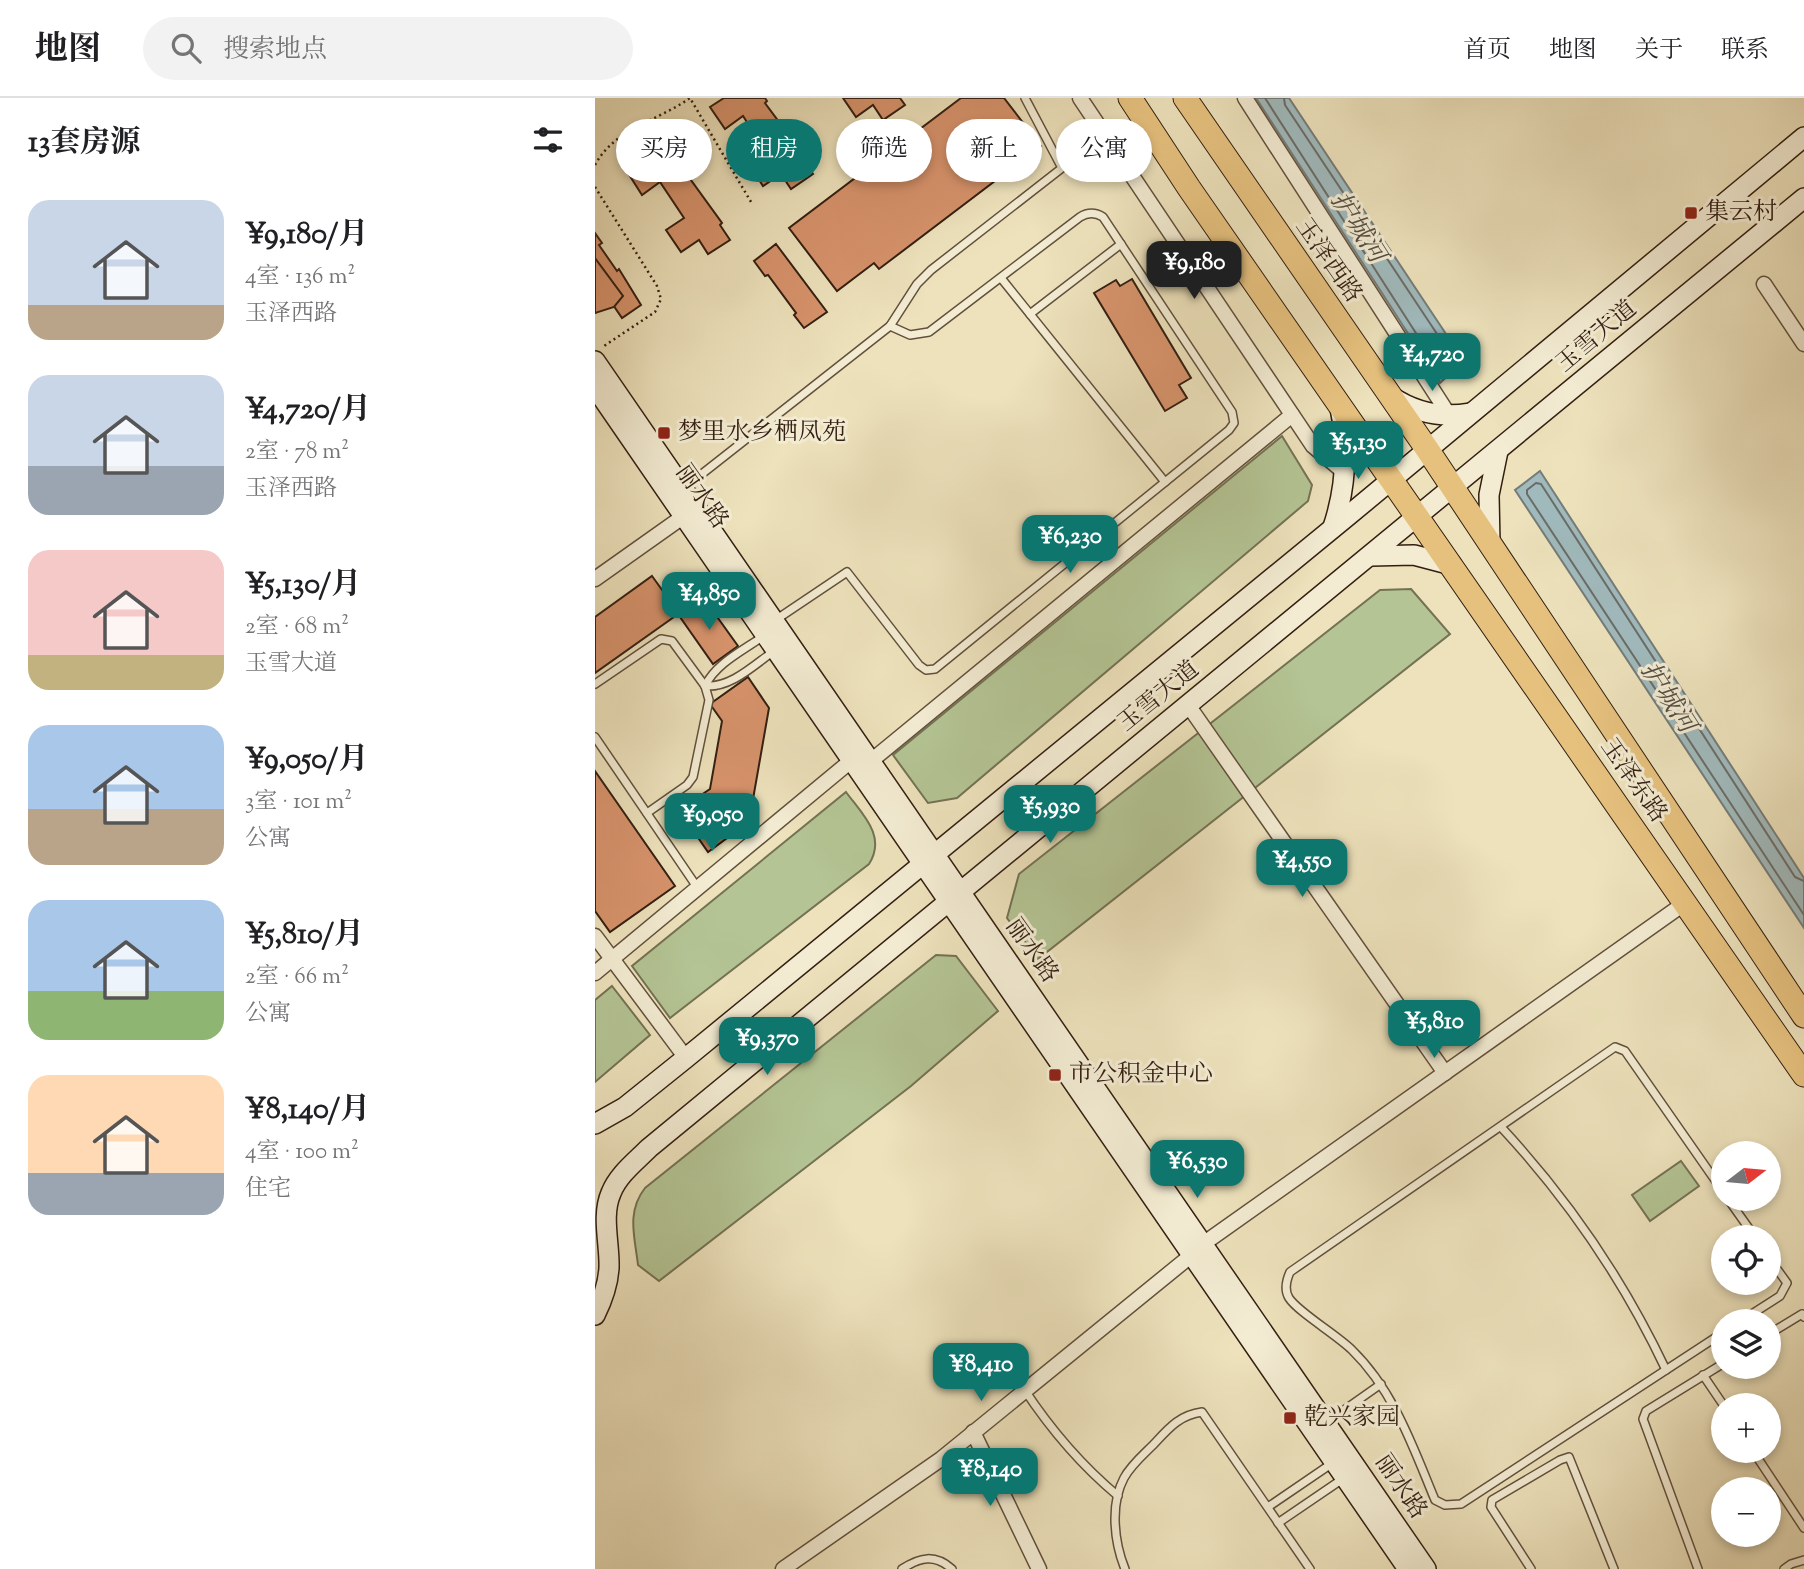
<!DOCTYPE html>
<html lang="zh">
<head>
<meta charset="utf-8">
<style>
  :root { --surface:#fff; --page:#f2f2f2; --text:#202124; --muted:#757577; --line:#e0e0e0; --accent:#0f766e }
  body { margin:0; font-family:"Sorts Mill Goudy","Noto Serif SC",serif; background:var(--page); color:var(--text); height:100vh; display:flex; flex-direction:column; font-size:26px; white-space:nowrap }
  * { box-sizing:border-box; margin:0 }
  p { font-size:23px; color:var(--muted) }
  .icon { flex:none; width:38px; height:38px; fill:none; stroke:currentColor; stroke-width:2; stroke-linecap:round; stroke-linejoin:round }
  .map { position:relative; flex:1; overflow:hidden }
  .drawer { display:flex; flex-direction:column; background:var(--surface); width:595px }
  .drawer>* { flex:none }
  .guide { position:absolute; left:21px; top:21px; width:665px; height:63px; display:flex; gap:14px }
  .needle { width:46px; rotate:74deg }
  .fabs { position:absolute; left:1116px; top:1043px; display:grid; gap:14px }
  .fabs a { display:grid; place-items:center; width:70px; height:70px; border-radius:50%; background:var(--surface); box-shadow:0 4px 10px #0003; font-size:35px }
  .price { position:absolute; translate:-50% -60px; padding:0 16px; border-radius:14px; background:var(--accent); color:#fff; font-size:23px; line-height:46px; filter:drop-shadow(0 2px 4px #0008) }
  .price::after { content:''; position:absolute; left:50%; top:42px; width:21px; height:16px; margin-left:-10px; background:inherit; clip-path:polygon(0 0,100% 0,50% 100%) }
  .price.active { background:#222; color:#fff }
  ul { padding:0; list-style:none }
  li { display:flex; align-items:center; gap:21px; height:175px; padding:0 28px }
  li span { display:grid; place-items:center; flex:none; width:196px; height:140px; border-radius:21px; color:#555 }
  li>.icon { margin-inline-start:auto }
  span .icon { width:84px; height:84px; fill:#fffc; stroke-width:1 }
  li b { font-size:30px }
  h2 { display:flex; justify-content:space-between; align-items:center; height:84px; padding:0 28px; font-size:30px }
  .chip { padding:0 24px; border-radius:32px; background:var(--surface); box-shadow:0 4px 10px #0003; font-size:24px; line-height:63px }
  .chip.active { background:var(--accent); color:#fff }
  header { display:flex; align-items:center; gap:42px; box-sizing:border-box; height:98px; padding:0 35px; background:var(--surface); border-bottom:2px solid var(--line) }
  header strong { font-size:33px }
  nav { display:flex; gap:38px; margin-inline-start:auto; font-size:24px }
  .search { width:490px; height:63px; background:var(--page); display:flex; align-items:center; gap:18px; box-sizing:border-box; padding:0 24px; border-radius:38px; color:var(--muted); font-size:26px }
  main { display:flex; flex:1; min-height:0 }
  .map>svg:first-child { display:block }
</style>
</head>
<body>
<header>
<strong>地图</strong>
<div class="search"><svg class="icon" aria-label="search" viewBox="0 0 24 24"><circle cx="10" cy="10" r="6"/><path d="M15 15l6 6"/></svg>搜索地点</div>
<nav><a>首页</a><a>地图</a><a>关于</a><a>联系</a></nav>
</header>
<main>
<section class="drawer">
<h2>13套房源<svg class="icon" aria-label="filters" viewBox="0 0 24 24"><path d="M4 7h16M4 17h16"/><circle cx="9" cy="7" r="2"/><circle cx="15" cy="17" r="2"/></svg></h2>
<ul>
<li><span style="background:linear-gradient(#c9d6e8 75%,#b9a48a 0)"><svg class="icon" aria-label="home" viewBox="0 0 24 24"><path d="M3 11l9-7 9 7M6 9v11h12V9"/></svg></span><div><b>¥9,180/月</b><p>4室 · 136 m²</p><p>玉泽西路</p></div></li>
<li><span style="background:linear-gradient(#c9d6e8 65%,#9aa5b1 0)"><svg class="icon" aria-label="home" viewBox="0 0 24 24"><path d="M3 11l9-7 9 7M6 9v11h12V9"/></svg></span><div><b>¥4,720/月</b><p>2室 · 78 m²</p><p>玉泽西路</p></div></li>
<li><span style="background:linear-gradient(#f6c9c9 75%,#c2b280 0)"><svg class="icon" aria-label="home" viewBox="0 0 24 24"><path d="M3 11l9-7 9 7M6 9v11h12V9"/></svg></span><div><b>¥5,130/月</b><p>2室 · 68 m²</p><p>玉雪大道</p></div></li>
<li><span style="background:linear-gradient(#a9c7e8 60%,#b9a48a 0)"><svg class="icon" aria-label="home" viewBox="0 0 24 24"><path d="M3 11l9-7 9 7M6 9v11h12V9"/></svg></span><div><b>¥9,050/月</b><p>3室 · 101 m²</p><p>公寓</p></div></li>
<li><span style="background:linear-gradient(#a9c7e8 65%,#8fb573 0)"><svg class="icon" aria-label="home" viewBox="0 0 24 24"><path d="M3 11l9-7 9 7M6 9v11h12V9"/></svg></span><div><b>¥5,810/月</b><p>2室 · 66 m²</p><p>公寓</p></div></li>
<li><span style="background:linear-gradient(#ffd9b3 70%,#9aa5b1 0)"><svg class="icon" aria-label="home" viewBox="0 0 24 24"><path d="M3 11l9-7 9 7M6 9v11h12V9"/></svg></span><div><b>¥8,140/月</b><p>4室 · 100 m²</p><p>住宅</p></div></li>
</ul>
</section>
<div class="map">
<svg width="1209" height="1471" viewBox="0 0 1209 1471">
  <rect width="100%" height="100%" fill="#ede2bc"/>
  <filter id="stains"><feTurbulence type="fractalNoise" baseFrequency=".00286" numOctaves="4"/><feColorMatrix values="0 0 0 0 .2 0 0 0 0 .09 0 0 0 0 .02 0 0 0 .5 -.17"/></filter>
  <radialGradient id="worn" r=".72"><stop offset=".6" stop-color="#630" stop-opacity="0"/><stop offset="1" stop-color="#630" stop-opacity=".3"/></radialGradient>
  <g fill="#b4c494" stroke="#747253" stroke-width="2">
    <path d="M687,338L717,387L713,403L362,700L333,705L298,657Z"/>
    <path d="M816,491L855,536L443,861L412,820L424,776L785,492Z"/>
    <path d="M251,694C267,716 292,738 274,766L75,920L37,868Z"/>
    <path d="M341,857L361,858L403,913L316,988L64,1183L43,1167C40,1140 31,1114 50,1090Z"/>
    <path d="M17,888L55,937L0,984V902Z"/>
    <path d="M1086,1063L1104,1088L1055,1123L1037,1097Z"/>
  </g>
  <g fill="#a0babd" stroke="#747c79" stroke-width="2">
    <path d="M661,0H694L869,263L845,285Z"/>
    <path d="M945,373L1209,780V830L920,392Z"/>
  </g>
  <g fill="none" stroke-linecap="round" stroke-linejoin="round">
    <g stroke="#6a6c68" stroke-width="2">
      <path d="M670,0L844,271L849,272L858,263V260L690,7L689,0"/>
      <path d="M1209,783L1200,779L946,386L941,385L932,392V396L1209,817"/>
    </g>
  </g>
  <g fill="#d7936c" stroke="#331f12" stroke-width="2">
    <path d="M129,0H170L172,3L170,5L210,59L208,61L218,76L196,91L186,76L168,88L154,66L171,54L148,18L130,31L115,9Z"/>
    <path d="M248,0H305L310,7L288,22L278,7L261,19Z"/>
    <path d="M366,0H409L446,48L284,171L279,165L242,193L194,130Z"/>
    <path d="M62,34L90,69L88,71L127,125L125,127L135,142L113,156L104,142L86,154L71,132L89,120L65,84L47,97L33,75L51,63L41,48Z"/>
    <path d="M0,135L7,145L4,147L22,173L24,171L46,207L27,220L16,204L0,215V187L3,185L0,181Z"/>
    <path d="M181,146L232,214L209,230L199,217L201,215L173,177L170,178L159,163Z"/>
    <path d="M0,160L28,198L19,209L0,215Z"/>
    <path d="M537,181L596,280L584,287L592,300L570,313L499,195L521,182L525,188Z"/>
    <path d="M57,478L70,496L73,494L86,514L0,575V519Z"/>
    <path d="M110,502L143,548L118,566L85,519Z"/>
    <path d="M153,579L174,610L154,724L113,754L84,712L115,691L127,623L115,606Z"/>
    <path d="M0,673L80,788L15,834L0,813Z"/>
  </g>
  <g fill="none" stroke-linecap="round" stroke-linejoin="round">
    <g stroke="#62503c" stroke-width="10">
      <g id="lane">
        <path d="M406,180L570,384"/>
        <path d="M435,216L526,146"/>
        <path d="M89,390L295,228L322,186L336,172L467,70L430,0"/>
        <path d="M179,523L252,474L324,567L331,572L340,571L634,332L639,325L637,314L508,119C500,114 493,114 485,119L334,234L315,237L295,228"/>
        <path d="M0,586L66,541L77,543L110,588L114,602L98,679L92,687L52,715"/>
        <path d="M110,588C136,590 159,567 179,553"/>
        <path d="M110,588C121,565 149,552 170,537"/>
        <path d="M0,639L102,789"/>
        <path d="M906,1029C974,1102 1028,1181 1071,1272"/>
        <path d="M1129,1095L1030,953L1020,949L695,1174C691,1183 689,1192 694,1200C703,1214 742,1237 757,1252C799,1293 818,1349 840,1402L850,1407L866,1406L1129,1234"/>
        <path d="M1133,1101L1160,1139"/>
        <path d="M1146,1223L1185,1198L1192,1185L1174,1160"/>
        <path d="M1174,1236L1207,1216L1209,1219"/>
        <path d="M1108,1277L1129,1308"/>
        <path d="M429,1291C456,1332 486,1367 523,1398"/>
        <path d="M732,1324L786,1286"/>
        <path d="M1158,1353L1209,1430"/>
        <path d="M673,1409L739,1364"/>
        <path d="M683,1425L749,1380"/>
        <path d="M307,1471C325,1459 340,1456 357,1471"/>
        <path d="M530,1471C519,1444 515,1406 529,1380C536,1367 548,1357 558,1347C573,1331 584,1317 607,1314L715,1471"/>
        <path d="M936,1471L896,1409L897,1402L965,1362L974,1359L1019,1471"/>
        <path d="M1103,1471L1048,1321L1051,1313L1129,1265"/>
        <path d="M1189,1471L1196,1466L1209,1462"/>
      </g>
    </g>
    <g stroke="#62503c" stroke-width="17">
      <g id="street">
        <path d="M485,0L718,348L750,375"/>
        <path d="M650,0L854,317"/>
        <path d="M1169,186L1209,246"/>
        <path d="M0,481L89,418"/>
        <path d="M593,607L850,975"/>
        <path d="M276,663L697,317"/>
        <path d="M0,838L91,960"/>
        <path d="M0,875L257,662"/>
        <path d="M608,1146L1090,805"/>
        <path d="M378,1334L444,1471"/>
        <path d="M188,1471L346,1361L598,1156"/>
      </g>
    </g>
    <g stroke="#331f12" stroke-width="22">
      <g id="secondary">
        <path d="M0,263L831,1471"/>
        <path d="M0,289L813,1471"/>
        <path d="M797,299C821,315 847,320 875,315"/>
        <path d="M738,429C751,390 753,350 745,310"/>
        <path d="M895,446L894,397L903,353"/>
        <path d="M776,458L819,457L857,467"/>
        <path d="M0,1026L30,1009L91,960L754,417L1209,39"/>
        <path d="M0,1217C7,1203 13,1186 14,1170C15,1146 6,1118 16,1095C23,1077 40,1064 54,1050L1209,100"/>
      </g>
    </g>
    <g stroke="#331f12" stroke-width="25">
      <g id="primary">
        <path d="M535,0L594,90L1209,977"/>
        <path d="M590,0L832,351L1209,918"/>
      </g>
    </g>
    <g stroke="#331f12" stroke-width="2.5" stroke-dasharray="2 3.5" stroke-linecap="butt">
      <path d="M0,67C20,30 63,23 95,0L156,104"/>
      <path d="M0,89L62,188L66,201L60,214L9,248"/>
    </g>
    <use href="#lane" stroke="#f3ecd3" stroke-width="7"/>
    <use href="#street" stroke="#f3ecd3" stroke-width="14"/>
    <use href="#secondary" stroke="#f3ecd3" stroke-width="19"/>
    <use href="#primary" stroke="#e6c17e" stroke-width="23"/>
  </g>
  <g fill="#8f2418" stroke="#f3ecd3" stroke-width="2.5">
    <rect x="1089" y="108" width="14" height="14" rx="3.5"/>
    <rect x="62" y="328" width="14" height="14" rx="3.5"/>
    <rect x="453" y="970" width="14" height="14" rx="3.5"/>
    <rect x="688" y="1313" width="14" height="14" rx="3.5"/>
  </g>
  <g text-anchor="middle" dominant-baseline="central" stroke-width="6" stroke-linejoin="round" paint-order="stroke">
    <g font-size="24" fill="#331f12" stroke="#f3ecd3" text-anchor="start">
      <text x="1110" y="115">集云村</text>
      <text x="83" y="335">梦里水乡栖凤苑</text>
      <text x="474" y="977">市公积金中心</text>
      <text x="709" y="1320">乾兴家园</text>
    </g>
    <g font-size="24" fill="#331f12" stroke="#f3ecd3">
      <text transform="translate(733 163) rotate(55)">玉泽西路</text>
      <text transform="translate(1002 239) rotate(-40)">玉雪大道</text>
      <text transform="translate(106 399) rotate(55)">丽水路</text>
      <text transform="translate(564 599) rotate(-39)">玉雪大道</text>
      <text transform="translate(1038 683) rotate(55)">玉泽东路</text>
      <text transform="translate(436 853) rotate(55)">丽水路</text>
      <text transform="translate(805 1389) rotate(56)">丽水路</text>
    </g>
    <g font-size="26" font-style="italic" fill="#544e45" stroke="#f3ecd3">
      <text transform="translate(762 130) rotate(57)">护城河</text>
      <text transform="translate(1072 600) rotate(57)">护城河</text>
    </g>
  </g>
  <rect width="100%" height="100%" filter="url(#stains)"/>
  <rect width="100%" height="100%" fill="url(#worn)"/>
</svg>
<div class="fabs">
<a><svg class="needle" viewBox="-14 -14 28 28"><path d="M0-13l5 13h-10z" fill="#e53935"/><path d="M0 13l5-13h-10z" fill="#757577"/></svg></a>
<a><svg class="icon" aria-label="locate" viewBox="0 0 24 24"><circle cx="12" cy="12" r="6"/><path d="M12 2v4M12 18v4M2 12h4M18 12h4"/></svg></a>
<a><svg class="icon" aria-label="layers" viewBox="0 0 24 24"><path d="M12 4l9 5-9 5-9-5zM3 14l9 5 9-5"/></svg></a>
<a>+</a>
<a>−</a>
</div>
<b class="price active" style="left:599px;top:203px">¥9,180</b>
<b class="price" style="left:837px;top:295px">¥4,720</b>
<b class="price" style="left:763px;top:383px">¥5,130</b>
<b class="price" style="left:475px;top:477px">¥6,230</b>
<b class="price" style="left:114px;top:534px">¥4,850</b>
<b class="price" style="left:455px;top:747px">¥5,930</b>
<b class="price" style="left:117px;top:755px">¥9,050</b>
<b class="price" style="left:707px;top:801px">¥4,550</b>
<b class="price" style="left:839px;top:962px">¥5,810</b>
<b class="price" style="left:172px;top:979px">¥9,370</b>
<b class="price" style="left:602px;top:1102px">¥6,530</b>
<b class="price" style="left:386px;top:1305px">¥8,410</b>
<b class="price" style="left:395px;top:1410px">¥8,140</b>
<div class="guide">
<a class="chip">买房</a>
<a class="chip active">租房</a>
<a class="chip">筛选</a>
<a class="chip">新上</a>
<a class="chip">公寓</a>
</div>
</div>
</main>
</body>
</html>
